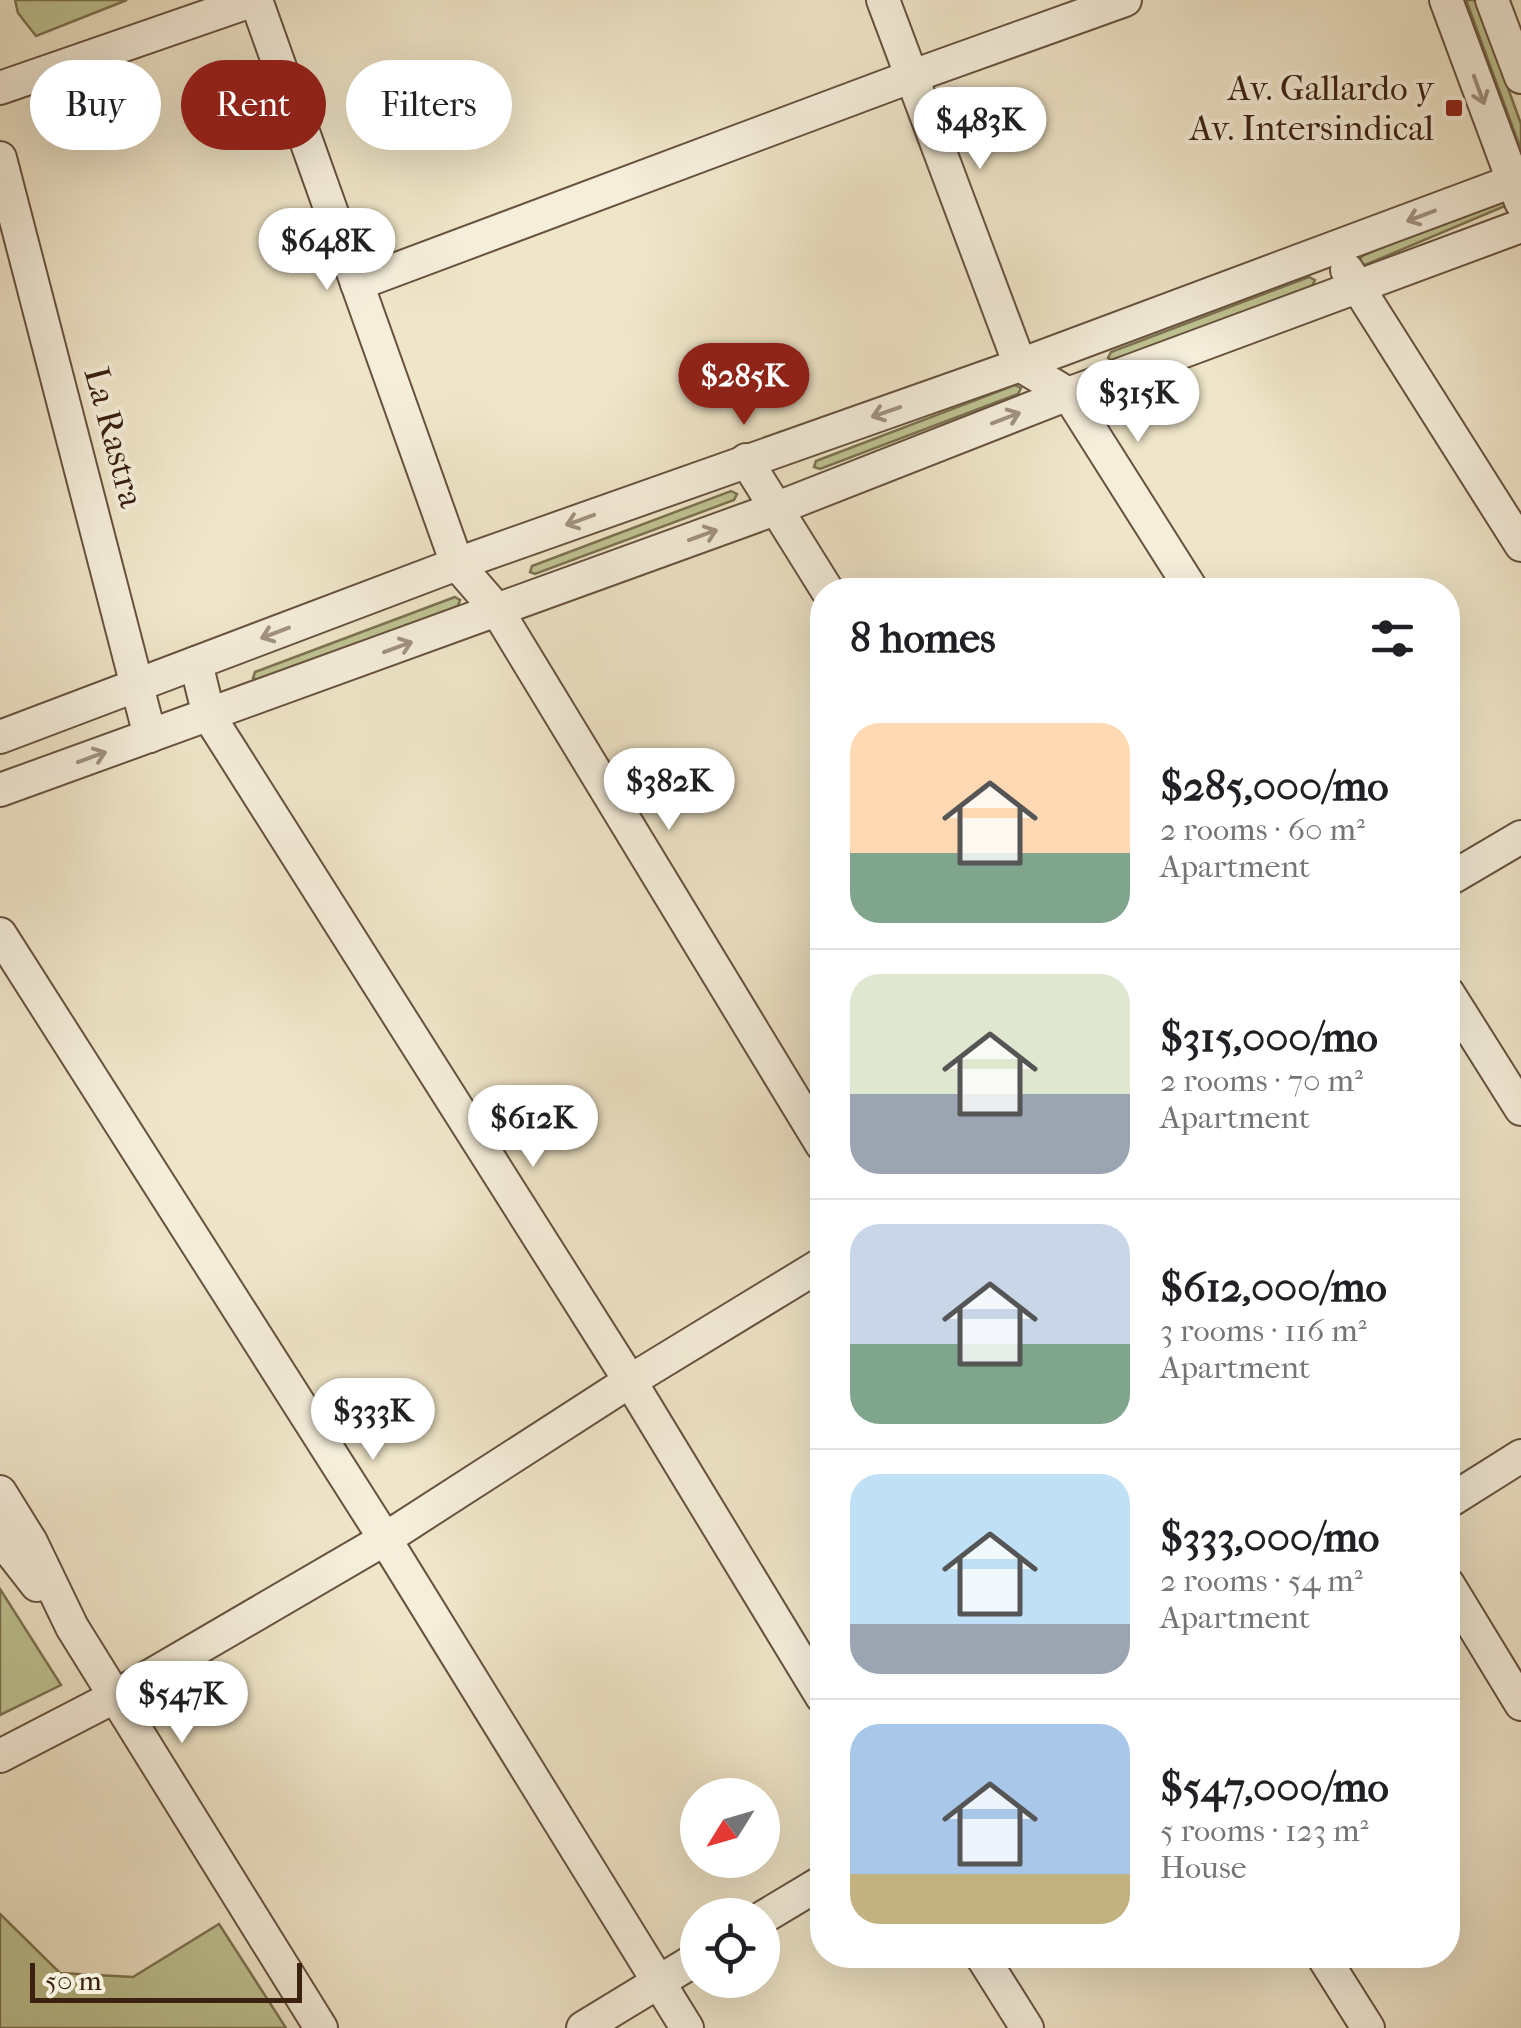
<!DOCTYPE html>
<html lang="en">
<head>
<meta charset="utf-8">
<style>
  :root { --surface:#fff; --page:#f6f6f6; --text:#202124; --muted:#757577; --line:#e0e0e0; --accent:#8f2418 }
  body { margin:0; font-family:"IM FELL French Canon",serif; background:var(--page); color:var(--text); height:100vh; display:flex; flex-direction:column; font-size:38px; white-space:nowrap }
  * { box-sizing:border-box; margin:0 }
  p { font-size:32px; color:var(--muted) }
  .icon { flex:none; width:55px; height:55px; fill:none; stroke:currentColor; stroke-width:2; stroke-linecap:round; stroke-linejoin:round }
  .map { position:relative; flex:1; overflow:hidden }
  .details { position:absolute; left:810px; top:578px; width:650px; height:1390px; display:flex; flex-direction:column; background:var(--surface); border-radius:40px; box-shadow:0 10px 40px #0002 }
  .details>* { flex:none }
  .banner { position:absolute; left:30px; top:60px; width:630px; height:90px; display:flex; gap:20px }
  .needle { width:65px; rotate:233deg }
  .tools { position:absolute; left:680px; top:1778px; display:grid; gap:20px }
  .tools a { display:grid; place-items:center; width:100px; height:100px; border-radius:50%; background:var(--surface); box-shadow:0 10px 40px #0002; font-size:50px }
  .scale { position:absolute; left:30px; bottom:25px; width:272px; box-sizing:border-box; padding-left:10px; border:5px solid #3a2110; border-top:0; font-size:28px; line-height:35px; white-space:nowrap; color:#3a2110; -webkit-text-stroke:8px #f5eedb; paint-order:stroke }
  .price { position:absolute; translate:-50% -85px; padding:0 22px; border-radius:35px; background:#fff; color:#222; font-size:32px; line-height:65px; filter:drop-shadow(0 2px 5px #0008) }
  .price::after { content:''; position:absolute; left:50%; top:60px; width:30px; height:22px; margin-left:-15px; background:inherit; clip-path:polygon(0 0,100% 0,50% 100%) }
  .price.on { background:var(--accent); color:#fff }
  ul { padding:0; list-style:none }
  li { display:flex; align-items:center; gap:30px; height:250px; padding:0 40px }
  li+li { border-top:2px solid var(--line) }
  li span { display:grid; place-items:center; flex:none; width:280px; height:200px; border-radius:30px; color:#555 }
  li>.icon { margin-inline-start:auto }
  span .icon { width:120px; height:120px; fill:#fffc; stroke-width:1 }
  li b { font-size:42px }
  h2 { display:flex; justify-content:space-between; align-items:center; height:120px; padding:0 40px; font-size:42px }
  .pill { padding:0 35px; border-radius:45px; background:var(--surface); box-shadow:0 10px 40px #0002; font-size:35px; line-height:90px }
  .pill.on { background:var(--accent); color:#fff }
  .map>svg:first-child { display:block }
</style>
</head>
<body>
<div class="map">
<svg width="1521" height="2028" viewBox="0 0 1521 2028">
  <rect width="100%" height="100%" fill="#efe5c8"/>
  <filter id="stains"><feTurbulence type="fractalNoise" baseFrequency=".002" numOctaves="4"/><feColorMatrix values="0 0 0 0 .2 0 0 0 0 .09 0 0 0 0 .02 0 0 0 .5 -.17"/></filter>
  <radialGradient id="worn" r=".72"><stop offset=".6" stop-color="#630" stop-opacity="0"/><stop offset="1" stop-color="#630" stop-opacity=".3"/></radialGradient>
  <g fill="#bec392" stroke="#7c7251" stroke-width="2.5">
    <path d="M15,0H127L36,36L18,13Z"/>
    <path d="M1466,0H1476L1521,124V150Z"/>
    <path d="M1502,197L1508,203L1505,206L1365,265L1359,262L1362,256Z"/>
    <path d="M1309,277L1315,280L1312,286L1114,361L1108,358L1111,352Z"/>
    <path d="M1015,385L1021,388L1018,394L820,469L814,467L816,461Z"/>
    <path d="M731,491L737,494L734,500L535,574L530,572L532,566Z"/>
    <path d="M455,597L460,600L458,606L259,681L253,678L255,672Z"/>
    <path d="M0,1589L61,1685L0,1715Z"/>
    <path d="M0,1914L60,1973L133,1977L219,1924L286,2028H0Z"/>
  </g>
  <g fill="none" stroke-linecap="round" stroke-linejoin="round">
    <g stroke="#67523e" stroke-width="36">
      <g id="minor">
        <path d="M256,0L457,564L497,610L822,1145"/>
        <path d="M883,0L1020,365L1068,394L1192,590"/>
        <path d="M1446,0L1521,202"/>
        <path d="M1492,0L1521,77"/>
        <path d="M0,88L254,0"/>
        <path d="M0,158L150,736"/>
        <path d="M1347,270L1521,545"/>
        <path d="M357,284L910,77L1125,0"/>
        <path d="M746,460L827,590"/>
        <path d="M196,663L209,716L630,1381L822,1697"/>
        <path d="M0,737L457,564L1020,365L1521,178"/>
        <path d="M0,790L775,509L1068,394L1521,226"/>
        <path d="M1448,880L1521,837"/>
        <path d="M0,934L385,1539L687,2028"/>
        <path d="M1448,993L1521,1109"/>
        <path d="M0,1492L31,1542L72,1627L321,2028"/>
        <path d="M1448,1502L1521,1456"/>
        <path d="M0,1538L37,1585"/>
        <path d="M1448,1584L1521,1704"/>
        <path d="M0,1756L114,1697L385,1539L630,1381L822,1264"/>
        <path d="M762,1918L822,1882"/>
        <path d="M981,1955L1027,2028"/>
        <path d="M1322,1955L1368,2028"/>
        <path d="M583,2028L698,1958"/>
      </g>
    </g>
    <use href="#minor" stroke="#f5eedb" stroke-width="32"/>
  </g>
  <defs><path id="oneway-shaft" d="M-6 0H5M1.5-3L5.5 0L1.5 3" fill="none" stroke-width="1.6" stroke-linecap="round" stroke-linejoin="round" transform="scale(2.5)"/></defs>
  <g stroke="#a19280">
    <use href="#oneway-shaft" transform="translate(1479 90) rotate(70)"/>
    <use href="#oneway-shaft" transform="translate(1421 216) rotate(159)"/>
    <use href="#oneway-shaft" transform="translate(886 412) rotate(161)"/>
    <use href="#oneway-shaft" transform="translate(1006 418) rotate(-21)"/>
    <use href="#oneway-shaft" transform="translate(580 520) rotate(160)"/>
    <use href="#oneway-shaft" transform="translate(703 535) rotate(-20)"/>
    <use href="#oneway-shaft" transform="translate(275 633) rotate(159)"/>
    <use href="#oneway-shaft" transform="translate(398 647) rotate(-20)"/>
    <use href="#oneway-shaft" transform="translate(92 757) rotate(-20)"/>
  </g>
  <rect fill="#8f2418" stroke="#f5eedb" stroke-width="4" x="1444" y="98" width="20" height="20" rx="5"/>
  <g text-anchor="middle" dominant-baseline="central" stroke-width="8" stroke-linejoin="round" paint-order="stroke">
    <g font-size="35" fill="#3a2110" stroke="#f5eedb" text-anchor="end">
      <text x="1434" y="88">Av. Gallardo y<tspan x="1434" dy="40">Av. Intersindical</tspan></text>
    </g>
    <g font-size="35" fill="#3a2110" stroke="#f5eedb">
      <text transform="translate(114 437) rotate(75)">La Rastra</text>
    </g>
  </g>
  <rect width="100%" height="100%" filter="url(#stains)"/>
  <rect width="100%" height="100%" fill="url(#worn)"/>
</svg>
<div class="tools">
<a><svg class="needle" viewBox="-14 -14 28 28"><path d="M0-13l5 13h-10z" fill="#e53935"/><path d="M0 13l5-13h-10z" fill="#757577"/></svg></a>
<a><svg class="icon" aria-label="locate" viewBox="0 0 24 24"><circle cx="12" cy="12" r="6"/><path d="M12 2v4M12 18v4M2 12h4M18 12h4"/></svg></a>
</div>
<div class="scale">50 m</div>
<b class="price" style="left:980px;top:172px">$483K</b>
<b class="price" style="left:327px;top:293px">$648K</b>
<b class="price on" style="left:744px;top:428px">$285K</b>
<b class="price" style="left:1138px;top:445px">$315K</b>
<b class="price" style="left:669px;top:833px">$382K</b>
<b class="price" style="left:533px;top:1170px">$612K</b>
<b class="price" style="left:373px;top:1463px">$333K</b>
<b class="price" style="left:182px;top:1746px">$547K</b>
<div class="banner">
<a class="pill">Buy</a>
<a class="pill on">Rent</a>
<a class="pill">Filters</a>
</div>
<section class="details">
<h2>8 homes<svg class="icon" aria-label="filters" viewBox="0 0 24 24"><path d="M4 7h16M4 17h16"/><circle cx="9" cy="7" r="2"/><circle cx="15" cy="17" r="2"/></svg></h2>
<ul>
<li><span style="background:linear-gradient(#ffd9b3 65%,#7fa58c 0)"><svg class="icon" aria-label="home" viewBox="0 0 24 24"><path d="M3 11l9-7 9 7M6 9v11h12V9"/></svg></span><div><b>$285,000/mo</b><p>2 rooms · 60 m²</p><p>Apartment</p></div></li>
<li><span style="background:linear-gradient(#dfe7d0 60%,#9aa5b1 0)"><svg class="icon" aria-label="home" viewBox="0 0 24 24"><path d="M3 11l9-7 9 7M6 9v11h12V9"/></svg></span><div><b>$315,000/mo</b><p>2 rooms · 70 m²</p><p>Apartment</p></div></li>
<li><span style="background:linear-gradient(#c9d6e8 60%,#7fa58c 0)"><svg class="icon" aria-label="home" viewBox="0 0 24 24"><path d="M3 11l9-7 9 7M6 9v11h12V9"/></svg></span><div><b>$612,000/mo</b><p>3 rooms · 116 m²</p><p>Apartment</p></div></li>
<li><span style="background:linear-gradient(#bfe0f5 75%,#9aa5b1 0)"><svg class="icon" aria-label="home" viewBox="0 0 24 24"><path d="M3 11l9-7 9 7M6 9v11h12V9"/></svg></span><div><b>$333,000/mo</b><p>2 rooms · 54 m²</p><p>Apartment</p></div></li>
<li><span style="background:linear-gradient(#a9c7e8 75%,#c2b280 0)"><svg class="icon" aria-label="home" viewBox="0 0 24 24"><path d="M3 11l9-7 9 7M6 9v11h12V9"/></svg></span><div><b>$547,000/mo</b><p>5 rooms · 123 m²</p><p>House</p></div></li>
</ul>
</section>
</div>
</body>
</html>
